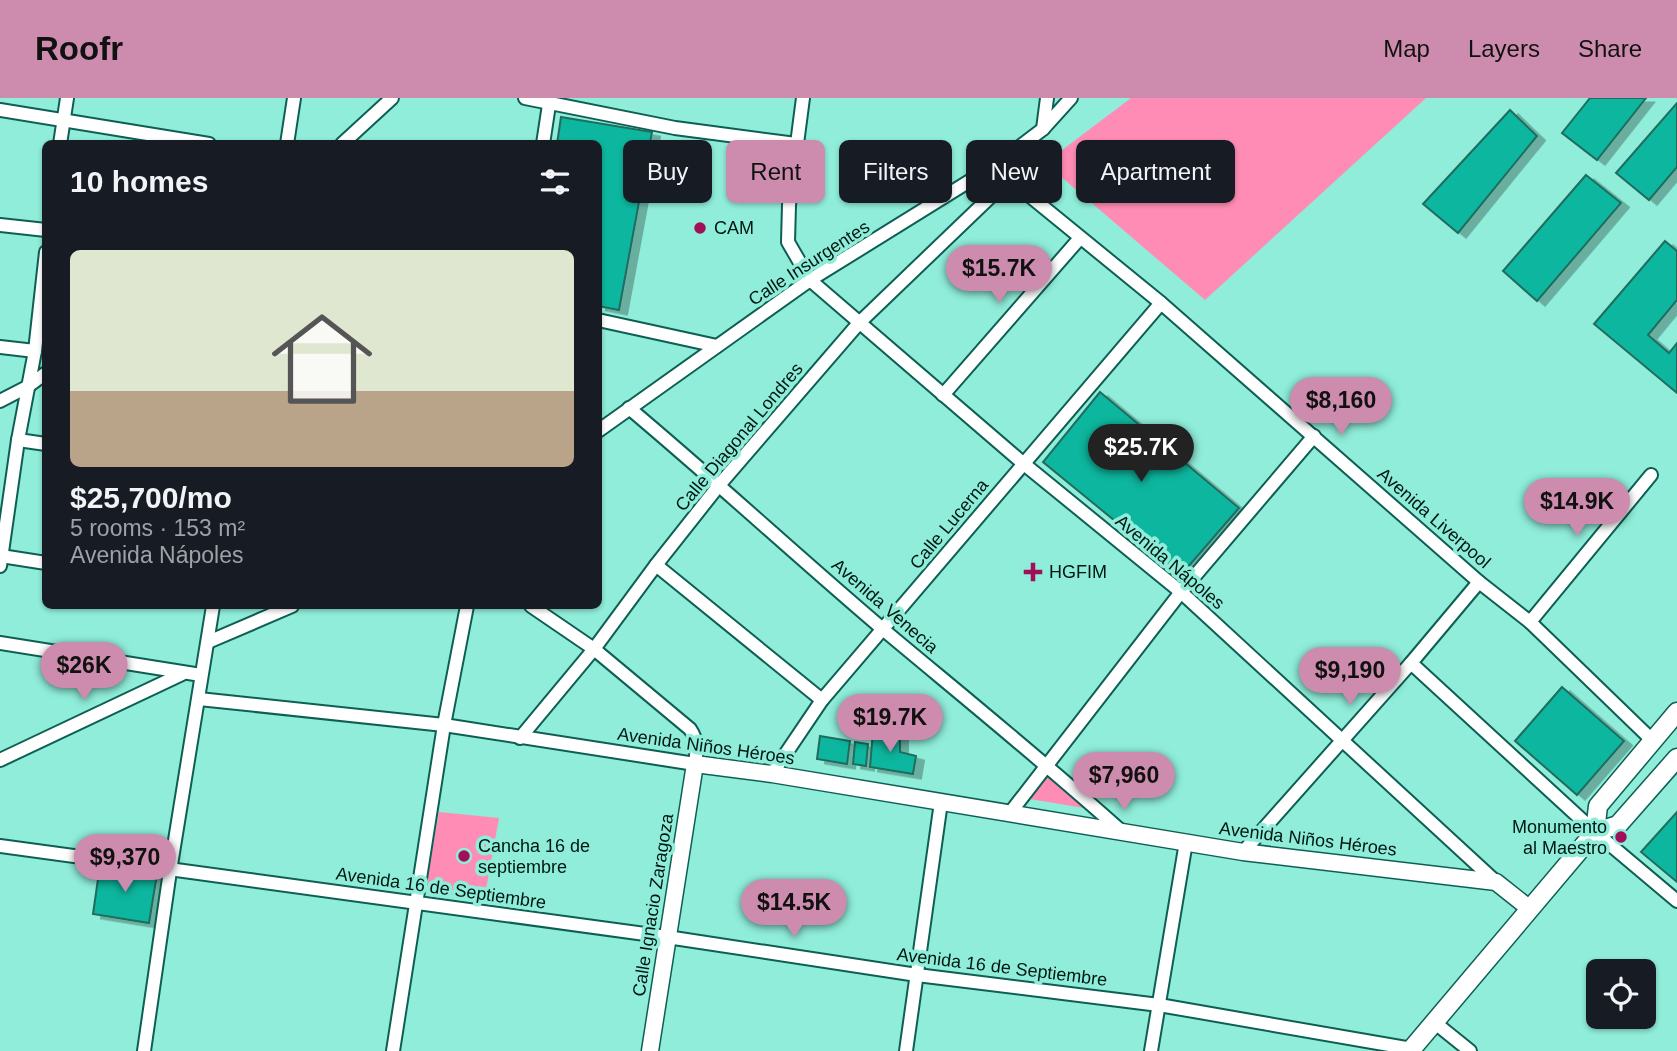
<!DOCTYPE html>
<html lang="en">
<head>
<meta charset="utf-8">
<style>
  :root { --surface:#171b24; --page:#20242c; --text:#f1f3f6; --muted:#9ea1a6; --accent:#cd8cae }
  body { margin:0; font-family:Arial,sans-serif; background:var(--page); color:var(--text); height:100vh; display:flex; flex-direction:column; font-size:26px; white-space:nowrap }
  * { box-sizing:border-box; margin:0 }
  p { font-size:23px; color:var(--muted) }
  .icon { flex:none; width:38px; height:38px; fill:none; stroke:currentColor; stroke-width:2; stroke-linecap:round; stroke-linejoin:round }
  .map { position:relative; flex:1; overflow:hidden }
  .details { position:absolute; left:42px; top:42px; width:560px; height:469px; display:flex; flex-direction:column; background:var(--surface); border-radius:10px; box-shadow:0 2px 5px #0004 }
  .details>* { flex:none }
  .banner { position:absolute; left:623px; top:42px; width:665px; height:63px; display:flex; gap:14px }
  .buttons { position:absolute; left:1586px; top:861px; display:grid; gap:14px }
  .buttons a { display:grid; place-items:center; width:70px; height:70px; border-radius:10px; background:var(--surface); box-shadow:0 2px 5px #0004; font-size:35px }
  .price { position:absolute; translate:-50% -60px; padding:0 16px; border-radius:24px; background:var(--accent); color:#111; font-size:23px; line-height:46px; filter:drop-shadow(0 2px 4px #0008) }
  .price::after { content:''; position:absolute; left:50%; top:42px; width:21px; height:16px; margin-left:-10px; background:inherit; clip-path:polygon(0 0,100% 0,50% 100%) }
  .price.selected { background:#222; color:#fff }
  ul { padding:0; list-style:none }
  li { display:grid; align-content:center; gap:14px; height:371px; padding:0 28px }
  li span { display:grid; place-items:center; height:217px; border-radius:10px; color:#555 }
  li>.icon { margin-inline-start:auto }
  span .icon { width:126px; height:126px; fill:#fffc; stroke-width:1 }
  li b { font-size:30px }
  h2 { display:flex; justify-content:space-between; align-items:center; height:84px; padding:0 28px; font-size:30px }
  .tag { padding:0 24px; border-radius:10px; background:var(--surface); box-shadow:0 2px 5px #0004; font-size:24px; line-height:63px }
  .tag.selected { background:var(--accent); color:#111 }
  header { display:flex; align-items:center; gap:42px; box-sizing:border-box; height:98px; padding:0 35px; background:var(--accent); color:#111 }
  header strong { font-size:33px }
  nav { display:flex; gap:38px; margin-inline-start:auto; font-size:24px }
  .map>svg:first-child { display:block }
</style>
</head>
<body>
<header>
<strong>Roofr</strong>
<nav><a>Map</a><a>Layers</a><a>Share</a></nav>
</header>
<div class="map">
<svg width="1677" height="953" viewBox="0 0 1677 953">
  <defs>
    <filter id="shadow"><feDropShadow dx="8" dy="4.5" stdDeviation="0" flood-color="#0004"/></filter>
  </defs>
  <rect width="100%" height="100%" fill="#8fedd9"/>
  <g fill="#ff8cb4">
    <path d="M1131,0H1426L1205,202L1045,65Z"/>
    <path d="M1048,675L1090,711L1030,701Z"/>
    <path d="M439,714L499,720L484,802L425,792Z"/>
  </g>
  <g fill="#09b69e" stroke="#216c5f" stroke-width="2" filter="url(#shadow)">
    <path d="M1590,0H1646L1597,62L1562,35Z"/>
    <path d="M1677,5V69L1649,102L1616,75Z"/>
    <path d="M1510,12L1537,38L1458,135L1423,106Z"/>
    <path d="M561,19L652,34L619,212L598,208V46H557Z"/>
    <path d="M1586,77L1621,105L1537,203L1503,173Z"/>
    <path d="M1665,143L1677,153V202L1648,237L1669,255L1677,245V295L1594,226Z"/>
    <path d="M1100,294L1239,410L1181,477L1043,364Z"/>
    <path d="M1562,589L1624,643L1577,697L1515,643Z"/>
    <path d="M873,633L900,638V654L916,658L913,676L870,669Z"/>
    <path d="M820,638L850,643L847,666L817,661Z"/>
    <path d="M855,644L868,646L866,668L853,666Z"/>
    <path d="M1677,714V784L1641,754Z"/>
    <path d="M100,767L157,776L149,825L93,816Z"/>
  </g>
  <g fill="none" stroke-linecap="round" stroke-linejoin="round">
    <g stroke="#0e5f53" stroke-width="16">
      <g id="street">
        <path d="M525,0L675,30L796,46"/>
        <path d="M803,0L789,107L788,144L810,182L1024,366L1181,494L1496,784"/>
        <path d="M0,12L209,46"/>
        <path d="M1043,31L1047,0"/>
        <path d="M60,46L67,0"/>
        <path d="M287,46L294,0"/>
        <path d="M342,46L392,0"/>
        <path d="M543,46L550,0"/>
        <path d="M997,66L1009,81L1161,205L1479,484L1530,524L1653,643"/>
        <path d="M0,127L46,132"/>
        <path d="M598,222L717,248"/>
        <path d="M0,249L35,253"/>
        <path d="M943,297L1080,140"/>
        <path d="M0,303L27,289L46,275"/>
        <path d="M629,310C716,383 799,460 885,533C964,599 1043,663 1120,732"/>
        <path d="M598,333L810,182L997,66L1043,31L1071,0"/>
        <path d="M18,342L46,346"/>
        <path d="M1,458L46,465"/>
        <path d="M656,467L822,602"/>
        <path d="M0,468L18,342L35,253L46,154"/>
        <path d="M1530,524L1651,377"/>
        <path d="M208,544L292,508"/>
        <path d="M0,545L201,577"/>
        <path d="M1411,565L1595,734L1677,803"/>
        <path d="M199,601L444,627L695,666C697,652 698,643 690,631L594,551L531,508"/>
        <path d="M520,640L594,551L656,467L720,386L859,225L1009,81"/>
        <path d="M0,662L182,576"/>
        <path d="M772,676L822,602L1161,205"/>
        <path d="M1010,715L1181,494L1314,338"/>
        <path d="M0,748L667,839L917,877L1159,907L1412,951"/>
        <path d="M1243,754L1411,565L1479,484"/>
        <path d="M1434,924L1470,953"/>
        <path d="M144,953L170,773L213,508"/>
        <path d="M393,953L444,627L467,508"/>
        <path d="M906,953L941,704"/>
        <path d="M1151,953L1186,744"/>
      </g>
    </g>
    <g stroke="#0e5f53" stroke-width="19">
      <path id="secondary" d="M650,953L695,666L772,676L1243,754L1496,784L1530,811"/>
    </g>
    <g stroke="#0e5f53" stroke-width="21">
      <g id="primary">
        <path d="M1595,734L1598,708L1677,614"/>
        <path d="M1410,953L1595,734L1618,727L1677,660"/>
      </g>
    </g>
    <use href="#street" stroke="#fff" stroke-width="12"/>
    <use href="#secondary" stroke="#fff" stroke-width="16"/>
    <use href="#primary" stroke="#fff" stroke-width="18"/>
  </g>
  <g fill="#a00f57" stroke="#8fedd9" stroke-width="2.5">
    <circle cx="700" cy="130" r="7"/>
    <path d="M1029.5 463.5h7v7h7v7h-7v7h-7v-7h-7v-7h7z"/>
    <circle cx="1621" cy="739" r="7"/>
    <circle cx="464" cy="758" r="7"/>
  </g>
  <g text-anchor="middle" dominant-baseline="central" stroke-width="7" stroke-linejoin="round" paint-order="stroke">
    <g font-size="18" fill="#001813" stroke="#8fedd9" text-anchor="start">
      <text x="714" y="130">CAM</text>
      <text x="1049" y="474">HGFIM</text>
      <text x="1607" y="729" text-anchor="end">Monumento<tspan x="1607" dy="21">al Maestro</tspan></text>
      <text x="478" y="748">Cancha 16 de<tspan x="478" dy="21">septiembre</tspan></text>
    </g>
    <g font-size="18" fill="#001813" stroke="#8fedd9">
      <text transform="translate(809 165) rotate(-33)">Calle Insurgentes</text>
      <text transform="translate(739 339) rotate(-50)">Calle Diagonal Londres</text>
      <text transform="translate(1434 420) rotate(41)">Avenida Liverpool</text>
      <text transform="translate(949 426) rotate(-50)">Calle Lucerna</text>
      <text transform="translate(1170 464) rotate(40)">Avenida Nápoles</text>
      <text transform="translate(885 508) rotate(41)">Avenida Venecia</text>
      <text transform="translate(706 648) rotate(8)">Avenida Niños Héroes</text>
      <text transform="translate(1308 741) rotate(7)">Avenida Niños Héroes</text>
      <text transform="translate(441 790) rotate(8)">Avenida 16 de Septiembre</text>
      <text transform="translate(653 807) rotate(-81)">Calle Ignacio Zaragoza</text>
      <text transform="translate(1002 869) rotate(7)">Avenida 16 de Septiembre</text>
    </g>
  </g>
</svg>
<div class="buttons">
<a><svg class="icon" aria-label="locate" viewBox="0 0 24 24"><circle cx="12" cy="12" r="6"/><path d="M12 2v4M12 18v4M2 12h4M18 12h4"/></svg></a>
</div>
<b class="price" style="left:999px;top:207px">$15.7K</b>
<b class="price" style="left:1341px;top:339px">$8,160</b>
<b class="price selected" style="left:1141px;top:386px">$25.7K</b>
<b class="price" style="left:1577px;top:440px">$14.9K</b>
<b class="price" style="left:84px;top:604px">$26K</b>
<b class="price" style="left:1350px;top:609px">$9,190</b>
<b class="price" style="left:890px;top:656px">$19.7K</b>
<b class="price" style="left:1124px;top:714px">$7,960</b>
<b class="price" style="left:125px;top:796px">$9,370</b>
<b class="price" style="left:794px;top:841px">$14.5K</b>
<div class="banner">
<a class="tag">Buy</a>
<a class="tag selected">Rent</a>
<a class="tag">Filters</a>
<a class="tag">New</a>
<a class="tag">Apartment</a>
</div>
<section class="details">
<h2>10 homes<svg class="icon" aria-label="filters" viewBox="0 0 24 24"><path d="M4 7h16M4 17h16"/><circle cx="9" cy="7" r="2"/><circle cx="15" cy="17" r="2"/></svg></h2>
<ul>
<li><span style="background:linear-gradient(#dfe7d0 65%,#b9a48a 0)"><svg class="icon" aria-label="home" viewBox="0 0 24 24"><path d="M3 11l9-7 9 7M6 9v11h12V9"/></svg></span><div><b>$25,700/mo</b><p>5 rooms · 153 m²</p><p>Avenida Nápoles</p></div></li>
</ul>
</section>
</div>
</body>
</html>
